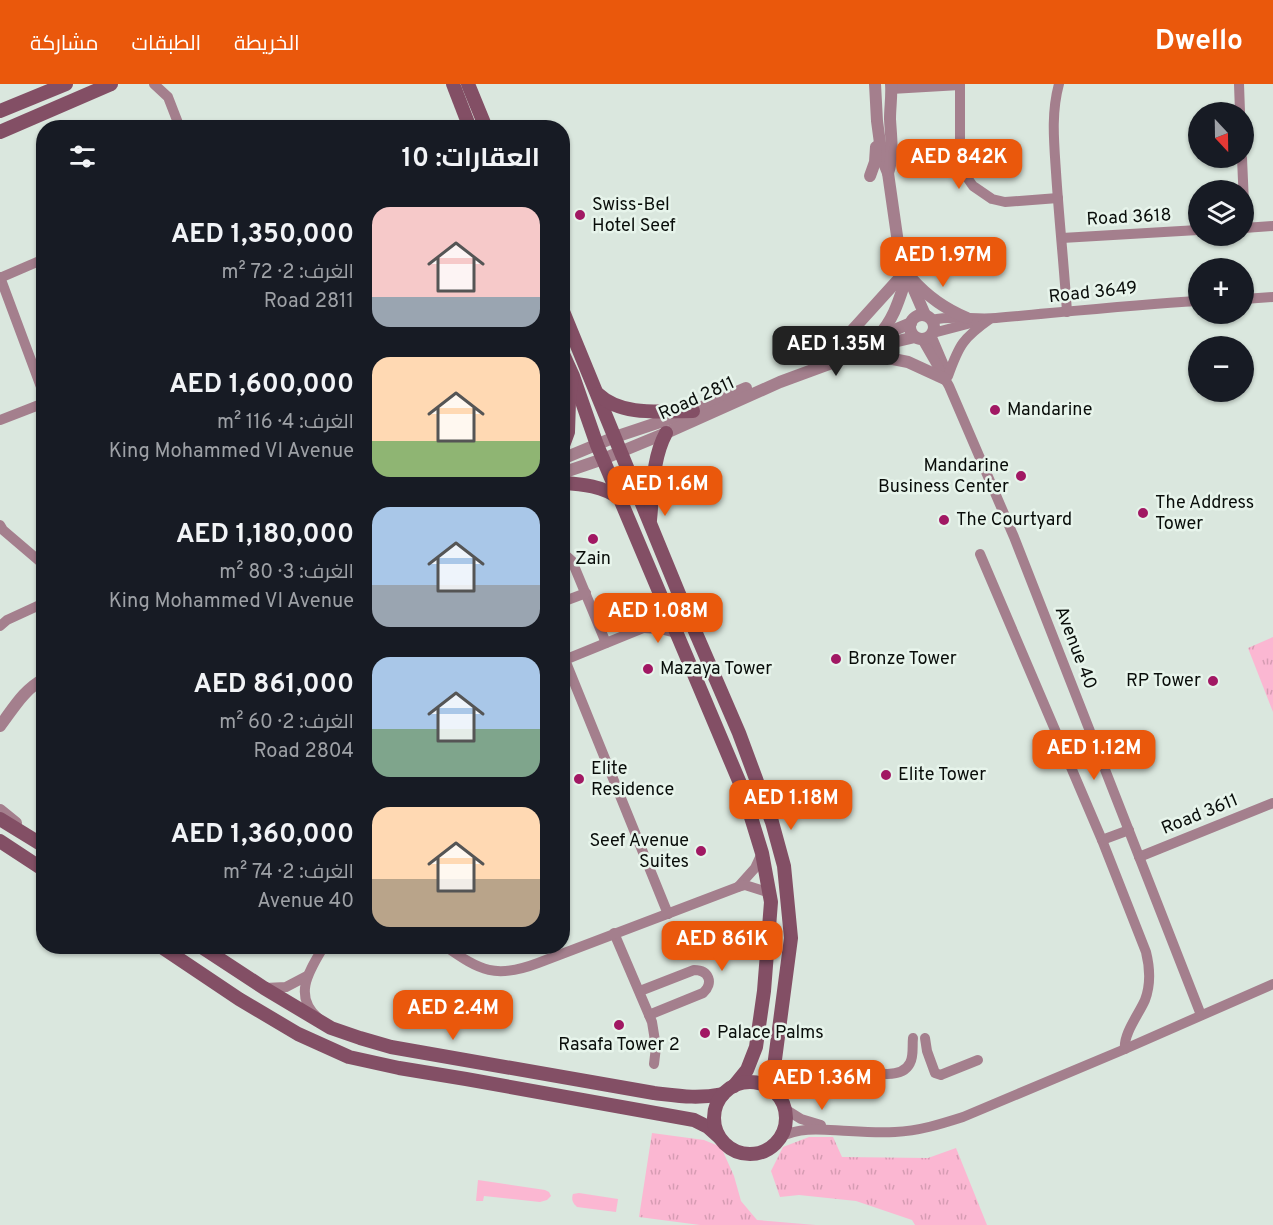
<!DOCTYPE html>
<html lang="ar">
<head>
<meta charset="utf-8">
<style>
  :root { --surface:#171b24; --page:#20242c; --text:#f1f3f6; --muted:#9ea1a6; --accent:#ea580c }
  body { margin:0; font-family:Overpass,Cairo,sans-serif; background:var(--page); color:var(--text); direction:rtl; height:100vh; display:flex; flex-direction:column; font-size:22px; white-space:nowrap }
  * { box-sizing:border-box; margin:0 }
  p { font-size:20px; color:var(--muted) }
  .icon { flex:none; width:33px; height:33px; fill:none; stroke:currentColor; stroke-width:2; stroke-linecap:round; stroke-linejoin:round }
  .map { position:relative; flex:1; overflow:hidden; direction:ltr }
  .side { position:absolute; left:36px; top:36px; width:534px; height:834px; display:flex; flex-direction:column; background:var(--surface); border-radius:24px; box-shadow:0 2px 4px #0004; direction:rtl }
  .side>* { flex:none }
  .needle { width:39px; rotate:158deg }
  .controls { position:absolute; left:1188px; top:18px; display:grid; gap:12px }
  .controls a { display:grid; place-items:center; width:66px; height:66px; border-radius:50%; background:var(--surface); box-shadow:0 2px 4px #0004; font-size:30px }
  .price { position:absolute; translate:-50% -51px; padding:0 14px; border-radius:12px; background:var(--accent); color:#fff; font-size:20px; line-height:39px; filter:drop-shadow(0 2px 3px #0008) }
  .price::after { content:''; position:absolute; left:50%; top:36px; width:18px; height:14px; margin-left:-9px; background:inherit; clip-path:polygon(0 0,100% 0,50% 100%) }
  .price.on { background:#222; color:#fff }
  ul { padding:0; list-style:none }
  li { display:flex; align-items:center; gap:18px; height:150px; padding:0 30px }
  li span { display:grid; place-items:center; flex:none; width:168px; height:120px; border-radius:18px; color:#555 }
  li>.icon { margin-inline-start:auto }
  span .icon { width:72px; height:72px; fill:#fffc; stroke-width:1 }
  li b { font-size:26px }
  h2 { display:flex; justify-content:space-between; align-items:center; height:72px; padding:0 30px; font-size:26px }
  header { display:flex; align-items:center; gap:36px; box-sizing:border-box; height:84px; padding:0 30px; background:var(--accent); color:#fff }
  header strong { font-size:28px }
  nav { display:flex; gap:33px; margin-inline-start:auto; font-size:21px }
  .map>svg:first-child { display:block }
</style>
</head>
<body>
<header>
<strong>Dwello</strong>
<nav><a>الخريطة</a><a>الطبقات</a><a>مشاركة</a></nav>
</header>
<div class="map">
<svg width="1273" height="1141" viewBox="0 0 1273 1141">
  <defs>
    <pattern id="park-tufts" width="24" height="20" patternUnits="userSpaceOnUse" patternTransform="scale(1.5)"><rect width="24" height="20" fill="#fbb7d2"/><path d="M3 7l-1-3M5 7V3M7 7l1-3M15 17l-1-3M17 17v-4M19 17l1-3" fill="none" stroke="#d69cb3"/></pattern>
  </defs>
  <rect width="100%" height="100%" fill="#dae7de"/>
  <g fill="#fbb7d2">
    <path d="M478,1096L545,1106L549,1108L551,1112L547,1116L540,1118L484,1112L483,1117H476Z"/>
    <path d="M579,1109L618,1115L616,1128L577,1123C573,1119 571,1116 573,1110Z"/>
  </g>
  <g fill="url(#park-tufts)">
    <path d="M1273,553V628L1248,564Z"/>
    <path d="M652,1049L704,1056L721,1063L734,1092L741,1117L757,1136L816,1141H700L639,1133Z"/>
    <path d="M809,1053H833L842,1073L928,1074L956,1064L987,1141H915L912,1136L856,1117L799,1111L780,1113L771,1087L783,1063Z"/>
  </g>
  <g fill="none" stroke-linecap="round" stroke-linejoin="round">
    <g stroke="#a47f8d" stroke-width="10">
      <path d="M154,0L168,13L180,44"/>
      <path d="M960,0V68L961,80L966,92L973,102L992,115L1005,118L1058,114"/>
      <path d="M1059,0C1051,29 1054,58 1056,88C1059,135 1064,181 1067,228"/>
      <path d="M1239,0L1240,28"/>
      <path d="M891,5L960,1"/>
      <path d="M1242,74L1245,143"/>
      <path d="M1244,144L1273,142"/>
      <path d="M1062,154L1198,146"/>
      <path d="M0,193L44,311"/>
      <path d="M0,194L44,175"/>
      <path d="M1244,215L1273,213"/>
      <path d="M932,236C953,231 975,236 996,234C1064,228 1131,221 1198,217"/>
      <path d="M933,249L975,238"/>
      <path d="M931,251L945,284"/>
      <path d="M922,255L949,302L1014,453L1201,931"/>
      <path d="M948,292C959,261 963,254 990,235"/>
      <path d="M0,336L44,319"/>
      <path d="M0,441L3,446L44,481"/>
      <path d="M562,468L572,477L606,559"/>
      <path d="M980,470L1102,756L1146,868C1150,884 1151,900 1145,916C1139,930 1123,950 1125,965"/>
      <path d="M562,518L586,509"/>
      <path d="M0,542L7,536L44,519"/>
      <path d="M643,544L660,545L676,549"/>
      <path d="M565,576L668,830"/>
      <path d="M562,577L643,544L656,533L662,518"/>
      <path d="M1102,756L1129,746"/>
      <path d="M1139,773L1273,719"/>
      <path d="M738,803L755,784L762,769"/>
      <path d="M614,849L652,938L656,963L654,980"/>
      <path d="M445,862C480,887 496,895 538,879L738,803L745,801L770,809"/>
      <path d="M265,904L286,903L307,892"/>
      <path d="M640,907L694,886C709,886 714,899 703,909L649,931"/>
      <path d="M318,934C292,911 310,886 324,862"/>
      <path d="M925,954L927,967L935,989L941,991L943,990L978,976"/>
      <path d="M850,984C866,987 901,998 910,979C914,972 912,962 913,954"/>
      <path d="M785,1025L801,1035L821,1041"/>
      <path d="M780,1053C803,1042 824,1046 849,1047C864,1048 880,1049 895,1048C919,1047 941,1040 963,1033L1125,965L1273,900"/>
    </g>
    <g stroke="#a47f8d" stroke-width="12">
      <path d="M875,0L877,37L882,74L888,89L899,166L905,185L925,231"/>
      <path d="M888,89C894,71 891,54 890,35C890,23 892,12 891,0"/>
      <path d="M870,92L875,78L876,63"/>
      <path d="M912,195C928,213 945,225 967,234"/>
      <circle cx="922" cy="243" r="12"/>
      <path d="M878,252C894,235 899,216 906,195"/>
      <path d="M863,259L911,239"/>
      <path d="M860,270L883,273L908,278L945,295"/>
      <path d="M828,273L905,188"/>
      <path d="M562,375L615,353L693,327L746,304"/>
      <path d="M562,389L603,375L666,349L780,298L856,270L885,260L915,253"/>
      <path d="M0,642C13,625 24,605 44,595"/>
      <path d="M0,726L16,739"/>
    </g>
    <g stroke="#834f65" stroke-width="14">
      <path d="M453,0L470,44"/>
      <path d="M468,0L486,44"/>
      <path d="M0,27L66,0"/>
      <path d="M0,48L111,0"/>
      <path d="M562,225L679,510L739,649L772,738L784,782L791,854L774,983L775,1008"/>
      <path d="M562,268L573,292L597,361L620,415L742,704L762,769L771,818L764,907L756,963L747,986L734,1002"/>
      <path d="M598,310C622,333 663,327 693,327"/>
      <path d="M562,364L568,348L569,317L572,294"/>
      <path d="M562,399C582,400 604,402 620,415"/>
      <path d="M650,436C653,407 652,375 666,349"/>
      <path d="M0,735L44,762"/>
      <path d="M0,757L44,786"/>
      <path d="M160,862L239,915L298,950L349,973L399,984L466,995L694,1036L708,1043L718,1052"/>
      <path d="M200,862L264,904L331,944L360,954L391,963L654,1009C680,1012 697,1015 723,1010"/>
      <circle cx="750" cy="1034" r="36"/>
    </g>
  </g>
  <g fill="#a11863" stroke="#e7f4eb" stroke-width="2">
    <circle cx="580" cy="131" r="6"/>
    <circle cx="995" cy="326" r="6"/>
    <circle cx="1021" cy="392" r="6"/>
    <circle cx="1143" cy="429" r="6"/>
    <circle cx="944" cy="436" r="6"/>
    <circle cx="593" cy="455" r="6"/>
    <circle cx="836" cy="575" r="6"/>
    <circle cx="648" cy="585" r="6"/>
    <circle cx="1213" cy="597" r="6"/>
    <circle cx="886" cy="691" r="6"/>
    <circle cx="579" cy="695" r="6"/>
    <circle cx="701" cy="767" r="6"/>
    <circle cx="619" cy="941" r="6"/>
    <circle cx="705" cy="949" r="6"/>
  </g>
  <g text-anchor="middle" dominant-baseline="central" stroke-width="5" stroke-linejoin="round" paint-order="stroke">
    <g font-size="18" fill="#090d0a" stroke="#e7f4eb" text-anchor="start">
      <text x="592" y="121">Swiss-Bel<tspan x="592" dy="21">Hotel Seef</tspan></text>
      <text x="1007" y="326">Mandarine</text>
      <text x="1009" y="382" text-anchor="end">Mandarine<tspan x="1009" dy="21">Business Center</tspan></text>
      <text x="1155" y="419">The Address<tspan x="1155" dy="21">Tower</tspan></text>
      <text x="956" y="436">The Courtyard</text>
      <text x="593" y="475" text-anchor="middle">Zain</text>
      <text x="848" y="575">Bronze Tower</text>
      <text x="660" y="585">Mazaya Tower</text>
      <text x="1201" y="597" text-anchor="end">RP Tower</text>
      <text x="591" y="685">Elite<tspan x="591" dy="21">Residence</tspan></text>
      <text x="898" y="691">Elite Tower</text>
      <text x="689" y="757" text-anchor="end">Seef Avenue<tspan x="689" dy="21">Suites</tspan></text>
      <text x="717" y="949">Palace Palms</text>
      <text x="619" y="961" text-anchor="middle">Rasafa Tower 2</text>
    </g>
    <g font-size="18" fill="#090d0a" stroke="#e7f4eb">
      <text transform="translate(1129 134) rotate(-3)">Road 3618</text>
      <text transform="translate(1093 209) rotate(-6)">Road 3649</text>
      <text transform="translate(697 315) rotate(-24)">Road 2811</text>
      <text transform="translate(1075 564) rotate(69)">Avenue 40</text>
      <text transform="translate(1200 731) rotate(-22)">Road 3611</text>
    </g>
  </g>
</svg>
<div class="controls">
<a><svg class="needle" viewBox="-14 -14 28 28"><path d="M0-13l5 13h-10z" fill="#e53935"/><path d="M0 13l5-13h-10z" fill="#9ea1a6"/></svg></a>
<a><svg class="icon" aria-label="layers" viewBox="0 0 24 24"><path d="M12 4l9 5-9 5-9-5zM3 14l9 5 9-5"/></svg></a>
<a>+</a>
<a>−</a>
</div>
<b class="price" style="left:959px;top:106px">AED 842K</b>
<b class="price" style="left:943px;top:204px">AED 1.97M</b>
<b class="price on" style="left:836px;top:293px">AED 1.35M</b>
<b class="price" style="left:665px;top:433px">AED 1.6M</b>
<b class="price" style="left:658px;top:560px">AED 1.08M</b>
<b class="price" style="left:1094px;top:697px">AED 1.12M</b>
<b class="price" style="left:791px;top:747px">AED 1.18M</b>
<b class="price" style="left:722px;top:888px">AED 861K</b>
<b class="price" style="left:453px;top:957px">AED 2.4M</b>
<b class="price" style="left:822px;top:1027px">AED 1.36M</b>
<section class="side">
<h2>العقارات: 10<svg class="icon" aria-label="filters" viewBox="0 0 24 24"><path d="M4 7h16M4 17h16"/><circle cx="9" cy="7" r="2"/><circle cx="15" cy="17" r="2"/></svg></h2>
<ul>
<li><span style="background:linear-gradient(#f6c9c9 75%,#9aa5b1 0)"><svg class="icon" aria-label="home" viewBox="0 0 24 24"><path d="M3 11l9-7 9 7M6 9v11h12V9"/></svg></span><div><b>AED 1,350,000</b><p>الغرف: 2 · 72 m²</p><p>Road 2811</p></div></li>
<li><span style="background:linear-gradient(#ffd9b3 70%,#8fb573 0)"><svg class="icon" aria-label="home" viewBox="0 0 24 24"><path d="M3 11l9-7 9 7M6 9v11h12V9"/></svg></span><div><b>AED 1,600,000</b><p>الغرف: 4 · 116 m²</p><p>King Mohammed VI Avenue</p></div></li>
<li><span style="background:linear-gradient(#a9c7e8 65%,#9aa5b1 0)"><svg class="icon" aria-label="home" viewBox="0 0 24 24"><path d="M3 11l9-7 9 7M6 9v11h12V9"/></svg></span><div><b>AED 1,180,000</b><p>الغرف: 3 · 80 m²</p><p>King Mohammed VI Avenue</p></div></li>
<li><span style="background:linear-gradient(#a9c7e8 60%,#7fa58c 0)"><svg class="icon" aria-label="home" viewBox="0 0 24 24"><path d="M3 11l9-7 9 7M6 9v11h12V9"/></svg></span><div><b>AED 861,000</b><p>الغرف: 2 · 60 m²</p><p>Road 2804</p></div></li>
<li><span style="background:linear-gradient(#ffd9b3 60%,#b9a48a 0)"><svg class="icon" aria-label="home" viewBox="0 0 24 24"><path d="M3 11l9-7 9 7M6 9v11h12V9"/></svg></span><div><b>AED 1,360,000</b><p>الغرف: 2 · 74 m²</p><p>Avenue 40</p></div></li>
</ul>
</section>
</div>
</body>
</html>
